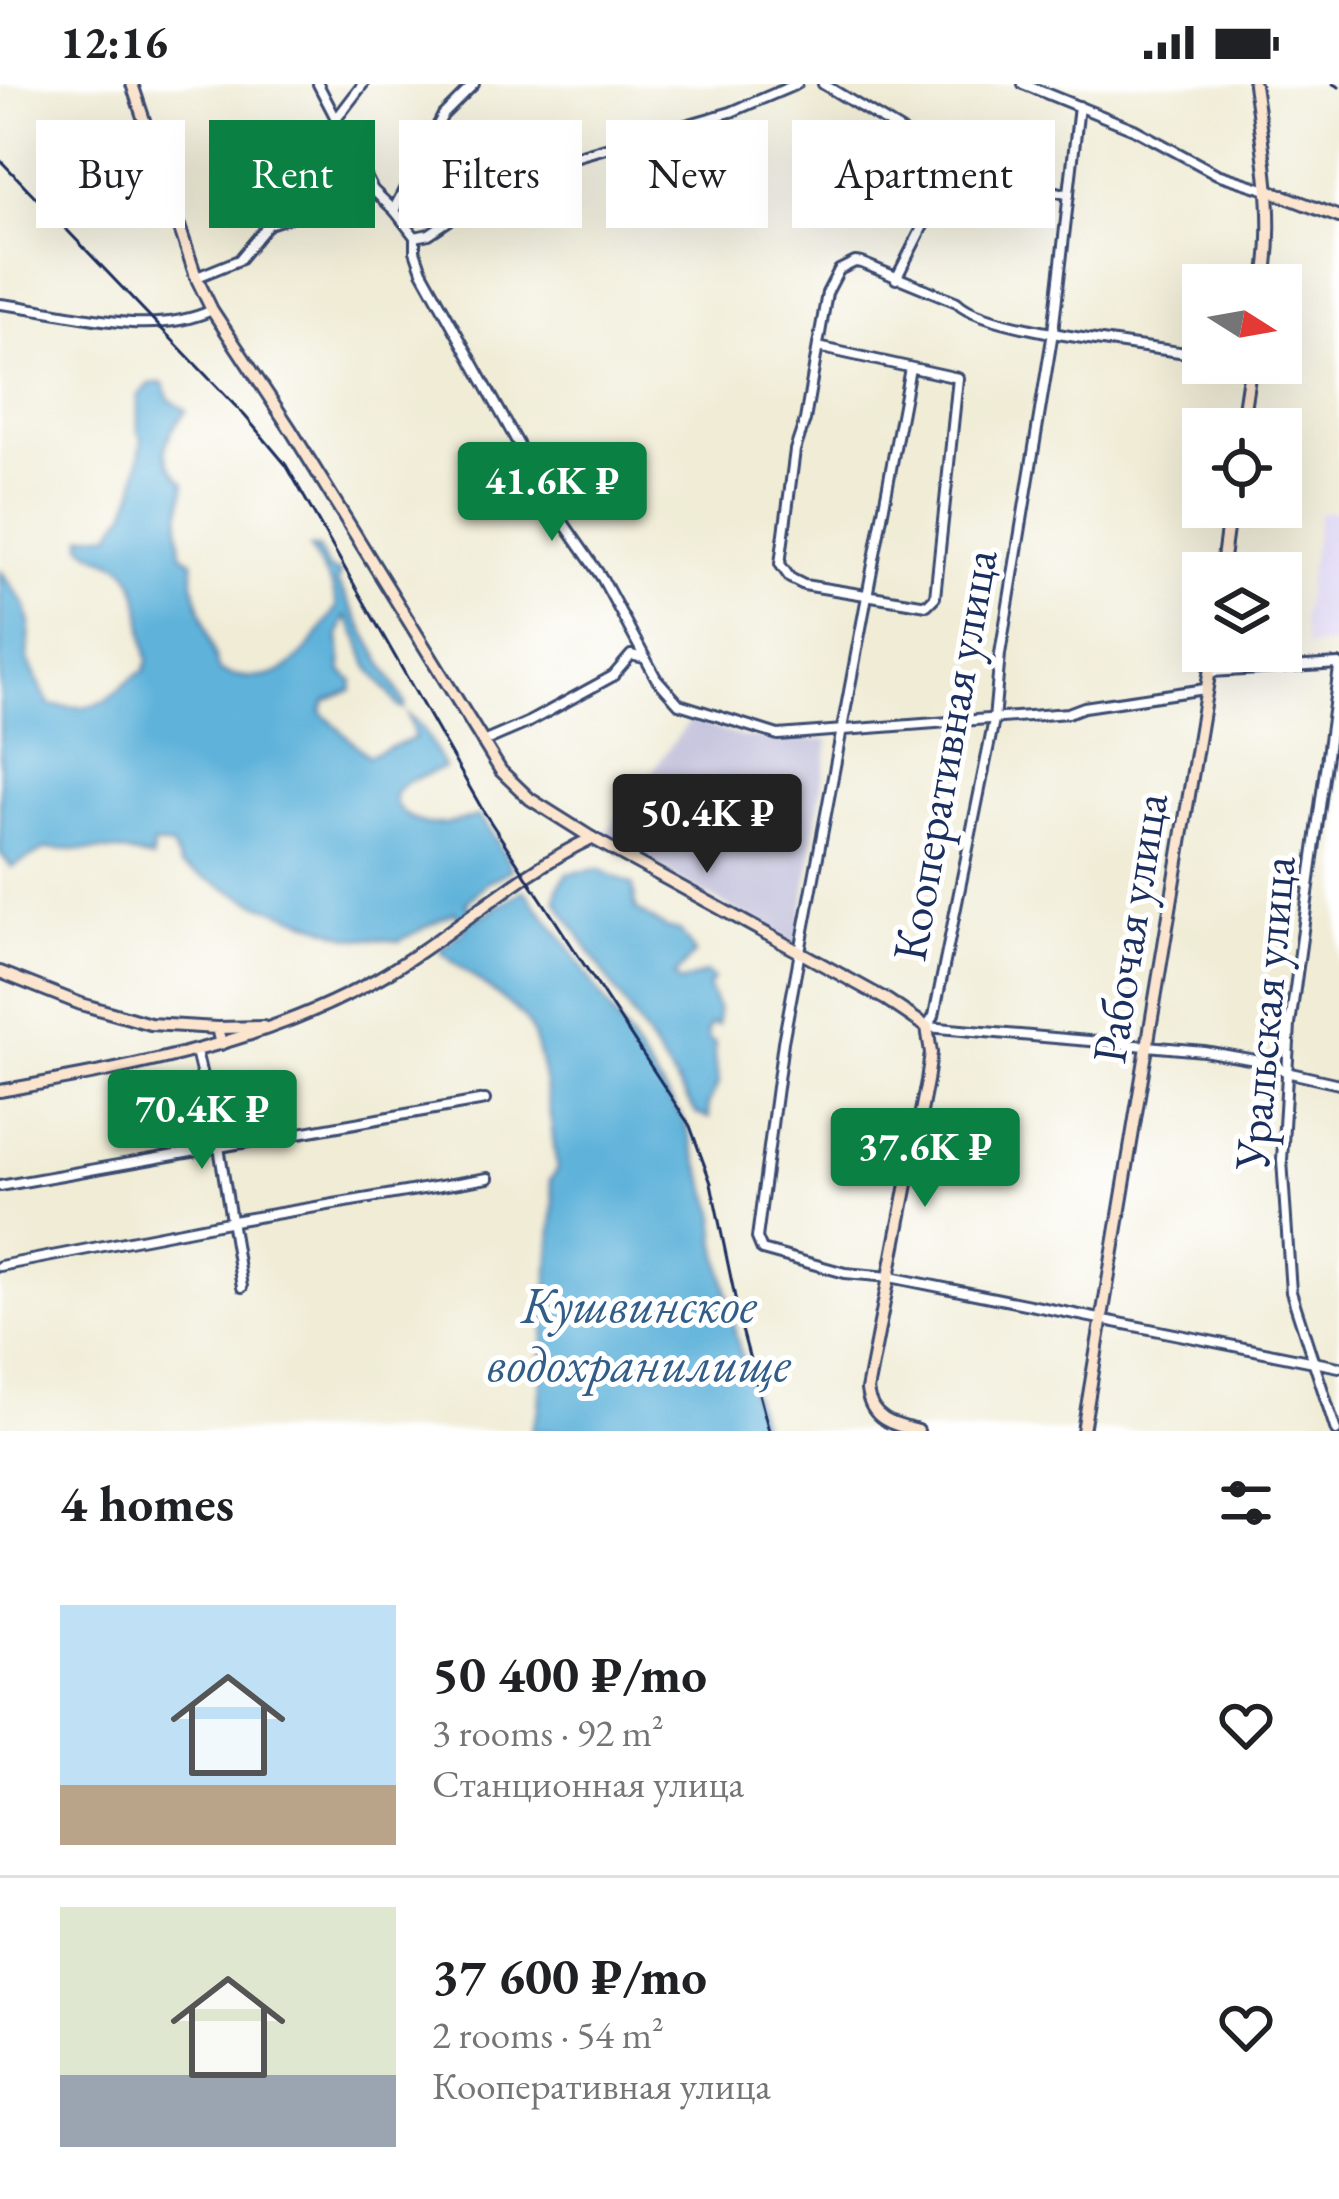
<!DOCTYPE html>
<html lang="en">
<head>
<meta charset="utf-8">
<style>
  :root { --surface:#fff; --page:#f6f6f6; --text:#202124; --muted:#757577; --line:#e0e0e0; --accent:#0b8043 }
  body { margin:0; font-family:"EB Garamond",serif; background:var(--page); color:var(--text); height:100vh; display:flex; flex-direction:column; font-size:45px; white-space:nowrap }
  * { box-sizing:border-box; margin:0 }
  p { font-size:39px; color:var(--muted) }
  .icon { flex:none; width:66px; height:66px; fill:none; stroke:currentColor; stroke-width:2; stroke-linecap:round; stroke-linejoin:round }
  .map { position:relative; height:1347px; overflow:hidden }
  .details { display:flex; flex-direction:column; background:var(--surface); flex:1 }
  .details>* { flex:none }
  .banner { position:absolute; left:36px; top:36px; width:1269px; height:108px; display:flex; gap:24px }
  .needle { width:78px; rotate:101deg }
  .tools { position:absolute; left:1182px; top:180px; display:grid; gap:24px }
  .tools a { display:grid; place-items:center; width:120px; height:120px; border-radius:0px; background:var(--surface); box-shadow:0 12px 48px #0002; font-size:60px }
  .price { position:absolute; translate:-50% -102px; padding:0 27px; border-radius:12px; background:var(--accent); color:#fff; font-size:39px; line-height:78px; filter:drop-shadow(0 3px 6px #0008) }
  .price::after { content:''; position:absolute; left:50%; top:72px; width:36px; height:27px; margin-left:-18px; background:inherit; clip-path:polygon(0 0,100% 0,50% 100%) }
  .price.current { background:#222; color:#fff }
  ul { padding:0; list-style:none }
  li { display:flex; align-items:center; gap:36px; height:300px; padding:0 60px }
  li+li { border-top:3px solid var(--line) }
  li span { display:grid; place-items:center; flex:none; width:336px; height:240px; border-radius:0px; color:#555 }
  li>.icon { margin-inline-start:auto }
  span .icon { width:144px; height:144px; fill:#fffc; stroke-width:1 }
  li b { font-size:51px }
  h2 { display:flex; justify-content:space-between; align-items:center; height:144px; padding:0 60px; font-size:51px }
  .tag { padding:0 42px; border-radius:0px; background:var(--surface); box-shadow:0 12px 48px #0002; font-size:42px; line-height:108px }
  .tag.current { background:var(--accent); color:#fff }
  .status { display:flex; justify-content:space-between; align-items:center; height:84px; padding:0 60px; background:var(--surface); direction:ltr }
  .status svg { height:33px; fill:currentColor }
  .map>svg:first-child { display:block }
</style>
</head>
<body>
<div class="status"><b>12:16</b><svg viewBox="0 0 49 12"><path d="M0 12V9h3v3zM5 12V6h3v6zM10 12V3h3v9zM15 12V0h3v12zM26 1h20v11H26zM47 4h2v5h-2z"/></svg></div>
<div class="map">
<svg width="1339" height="1347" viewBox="0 0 1339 1347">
  <rect width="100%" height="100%" fill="#fff"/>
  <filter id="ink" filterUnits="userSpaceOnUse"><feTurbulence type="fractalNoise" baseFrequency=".00833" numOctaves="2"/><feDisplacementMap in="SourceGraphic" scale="24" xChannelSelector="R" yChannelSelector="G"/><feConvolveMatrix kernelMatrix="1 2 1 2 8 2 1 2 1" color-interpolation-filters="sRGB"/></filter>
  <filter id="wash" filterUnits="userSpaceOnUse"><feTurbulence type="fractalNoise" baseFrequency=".004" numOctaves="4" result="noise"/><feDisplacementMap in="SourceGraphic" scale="48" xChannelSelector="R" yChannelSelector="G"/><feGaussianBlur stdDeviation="2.7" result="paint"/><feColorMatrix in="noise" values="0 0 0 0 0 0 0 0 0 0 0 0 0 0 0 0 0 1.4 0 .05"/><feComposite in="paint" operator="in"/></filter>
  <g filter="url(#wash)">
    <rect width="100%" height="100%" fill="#f0ecd6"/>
    <path fill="#ded5f5" d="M1339,427V559L1307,563L1302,535L1319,429Z"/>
    <path fill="#c3c1db" d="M690,636L741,653L829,656L797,861L603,753Z"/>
    <g fill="#5eb2da" stroke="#3c709c" stroke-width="3">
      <path d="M160,299L164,300L169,315L186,327C163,355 155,372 185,399L179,441L181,469L193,478V499L219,587C284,610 305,571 337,522L332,503L310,464H318L328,485L340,489L337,498L405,620L404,625L400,624L368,582L358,553L345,532L339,551L342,588L353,597L352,606L326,617L321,628L368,672L415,654L408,631C427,644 434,664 444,684L406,698L395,709L396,721C420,750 447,740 478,732C486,739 510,777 511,786L488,798L466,819L476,836L524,806L560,851L684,1037L716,1129V1155L736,1253L763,1347H531L539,1325L554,1117L550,1096L557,1086C553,1054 543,952 522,932C497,908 466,890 440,867L466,844L455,828L399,857L350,853L256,819L181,782L172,763L153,760L152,775L120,767L46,765L12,783L0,769V486L25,520L30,539L28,576L49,621C71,623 92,627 110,613C123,603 129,594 144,587L148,576C140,548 145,502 124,484C110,472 94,475 82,460L83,452L111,449L126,428L135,404L142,354L138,348V312L150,300Z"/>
      <path d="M598,785L633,801L636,825L666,844L680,847L695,869L674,892L680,899L706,889L713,895L708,903L718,924V941L711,940L707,947L709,956L715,958L714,975L719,998L708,1020L709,1034L697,1030L556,816L558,803L567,790Z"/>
    </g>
  </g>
  <g filter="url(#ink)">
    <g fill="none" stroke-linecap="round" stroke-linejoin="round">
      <g stroke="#3b4b70" stroke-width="14">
        <g id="street">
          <path d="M318,0L373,106L395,127"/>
          <path d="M797,0L731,28L536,84L512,94L429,150L415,153V167L422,187L556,428L602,494L656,594L679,620L778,651L1068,629L1084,623L1205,605"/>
          <path d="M823,0L961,83L1069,111"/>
          <path d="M1023,0L1134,45L1217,90L1267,106"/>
          <path d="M337,34L363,0"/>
          <path d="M349,113L363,85"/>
          <path d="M415,153L395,127L397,119L443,31L474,0"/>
          <path d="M197,193L239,176L269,140L373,106"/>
          <path d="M896,195L955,79"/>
          <path d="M0,220C67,227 148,256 212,226"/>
          <path d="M818,263L958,294L935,513L927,521L804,501L790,494L780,480L795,366L805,336L827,209L839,186L855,178L862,179L957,218C986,248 1153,262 1203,272"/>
          <path d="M910,284L783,958L757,1154L762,1166L845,1189L890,1193L1339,1283"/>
          <path d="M1211,588L1339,580"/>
          <path d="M483,658L527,639L613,592L631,571L644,574"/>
          <path d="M927,943L934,932L994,636L1000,570L1053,248L1079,22"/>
          <path d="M927,943L1204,967L1272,979L1286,988L1339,1000"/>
          <path d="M196,967L219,1063L242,1203"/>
          <path d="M0,1102L485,1016"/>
          <path d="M0,1182L233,1137L488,1094"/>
          <path d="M1336,1347L1291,1208L1282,1076L1290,941L1339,584"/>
        </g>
      </g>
      <g stroke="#3b4b70" stroke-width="16">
        <g id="secondary">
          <path d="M132,0L196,193L212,226L291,346L501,687L530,715L592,754L887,916L927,943L931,969L927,997L867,1306C871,1336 893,1341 918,1347"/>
          <path d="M1254,0C1263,68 1277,133 1264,201"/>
          <path d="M1268,106L1339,133"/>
          <path d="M1241,345L1251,279"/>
          <path d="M1221,489L1230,423"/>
          <path d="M0,888L81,920L150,940L217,944L221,960"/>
          <path d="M217,944L263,943"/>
          <path d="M0,1007C130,983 261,961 377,895C452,852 514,791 592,754"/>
          <path d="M1083,1347L1213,567"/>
        </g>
      </g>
      <use href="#street" stroke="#fff" stroke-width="8"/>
      <use href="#secondary" stroke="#fbe5cf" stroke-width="10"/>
      <g stroke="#1b2f5e" stroke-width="3">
        <path d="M1333,0L1339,3"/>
        <path d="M0,76L245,332L286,381L482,725L690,1042L711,1099L741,1242L769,1347"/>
      </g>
    </g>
  </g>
  <g text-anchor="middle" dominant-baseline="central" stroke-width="10" stroke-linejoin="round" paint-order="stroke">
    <g font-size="48" fill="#1b2f5e" stroke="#fff">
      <text transform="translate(944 671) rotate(-80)">Кооперативная улица</text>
      <text transform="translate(1129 844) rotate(-81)">Рабочая улица</text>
      <text transform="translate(1264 929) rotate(-85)">Уральская улица</text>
    </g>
    <g font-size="51" font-style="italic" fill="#325d89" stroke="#fff">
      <text x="639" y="1220">Кушвинское<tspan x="639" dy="59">водохранилище</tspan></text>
    </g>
  </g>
</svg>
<div class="tools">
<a><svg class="needle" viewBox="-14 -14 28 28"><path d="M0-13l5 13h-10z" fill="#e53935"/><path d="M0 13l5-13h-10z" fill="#757577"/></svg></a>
<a><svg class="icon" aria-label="locate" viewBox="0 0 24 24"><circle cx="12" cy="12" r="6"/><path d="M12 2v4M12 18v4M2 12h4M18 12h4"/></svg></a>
<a><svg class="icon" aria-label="layers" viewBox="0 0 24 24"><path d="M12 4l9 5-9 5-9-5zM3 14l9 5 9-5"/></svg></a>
</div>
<b class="price" style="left:552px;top:460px">41.6K ₽</b>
<b class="price current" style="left:707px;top:792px">50.4K ₽</b>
<b class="price" style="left:202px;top:1088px">70.4K ₽</b>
<b class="price" style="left:925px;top:1126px">37.6K ₽</b>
<div class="banner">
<a class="tag">Buy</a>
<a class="tag current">Rent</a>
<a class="tag">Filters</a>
<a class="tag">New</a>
<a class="tag">Apartment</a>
</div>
</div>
<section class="details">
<h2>4 homes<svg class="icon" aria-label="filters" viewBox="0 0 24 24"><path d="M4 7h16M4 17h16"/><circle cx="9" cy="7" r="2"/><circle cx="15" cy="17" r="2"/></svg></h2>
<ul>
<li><span style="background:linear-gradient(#bfe0f5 75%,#b9a48a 0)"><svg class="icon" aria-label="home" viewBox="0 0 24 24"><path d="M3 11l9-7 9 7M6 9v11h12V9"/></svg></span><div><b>50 400 ₽/mo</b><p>3 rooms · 92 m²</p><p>Станционная улица</p></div><svg class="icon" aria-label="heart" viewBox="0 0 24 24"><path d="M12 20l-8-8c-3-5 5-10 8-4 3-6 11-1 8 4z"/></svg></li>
<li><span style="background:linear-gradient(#dfe7d0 70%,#9aa5b1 0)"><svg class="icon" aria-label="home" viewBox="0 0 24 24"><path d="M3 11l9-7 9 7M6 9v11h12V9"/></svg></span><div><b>37 600 ₽/mo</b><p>2 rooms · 54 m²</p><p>Кооперативная улица</p></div><svg class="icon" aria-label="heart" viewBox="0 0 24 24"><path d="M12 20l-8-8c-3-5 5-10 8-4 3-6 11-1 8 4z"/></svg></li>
</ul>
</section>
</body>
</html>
